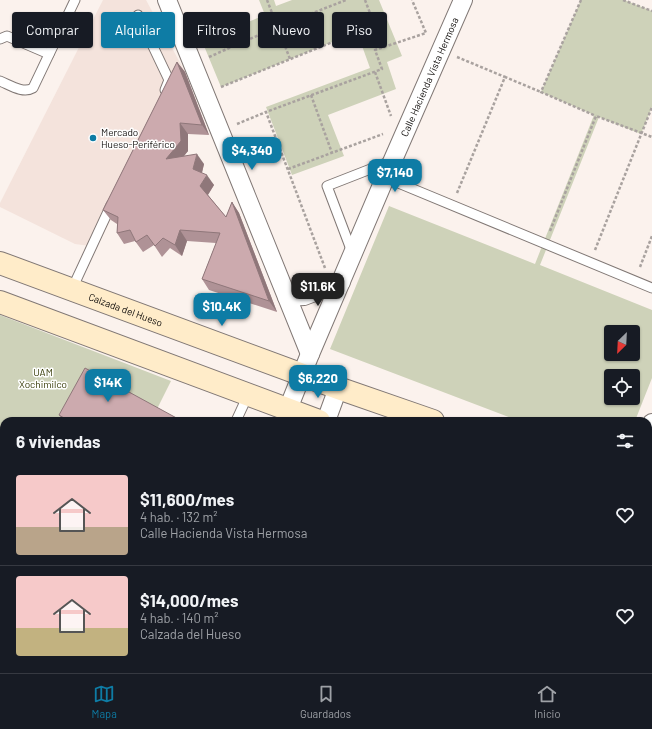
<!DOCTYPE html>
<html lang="es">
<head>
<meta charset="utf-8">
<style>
  :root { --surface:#171b24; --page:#242831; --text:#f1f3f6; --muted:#9ea1a6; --line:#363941; --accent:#0e7ca5 }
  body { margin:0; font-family:Barlow,sans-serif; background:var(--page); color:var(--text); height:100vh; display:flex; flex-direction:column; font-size:15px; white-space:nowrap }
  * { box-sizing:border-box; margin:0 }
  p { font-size:13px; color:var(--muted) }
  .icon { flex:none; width:22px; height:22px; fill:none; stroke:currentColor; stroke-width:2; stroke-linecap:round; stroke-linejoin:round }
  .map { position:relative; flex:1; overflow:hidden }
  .sheet { position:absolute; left:0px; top:417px; width:652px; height:256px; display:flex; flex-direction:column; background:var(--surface); border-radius:12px 12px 0 0; box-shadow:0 1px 3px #0004 }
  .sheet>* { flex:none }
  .top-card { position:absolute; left:12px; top:12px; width:400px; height:36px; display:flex; gap:8px }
  .needle { width:26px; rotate:204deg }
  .fabs { position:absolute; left:604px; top:325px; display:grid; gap:8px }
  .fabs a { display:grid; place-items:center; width:36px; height:36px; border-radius:4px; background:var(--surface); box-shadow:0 1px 3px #0004; font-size:20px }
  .price { position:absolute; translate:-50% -34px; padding:0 9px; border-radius:8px; background:var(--accent); color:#fff; font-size:13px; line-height:26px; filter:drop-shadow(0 1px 2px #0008) }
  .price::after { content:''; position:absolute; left:50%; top:24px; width:12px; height:9px; margin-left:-6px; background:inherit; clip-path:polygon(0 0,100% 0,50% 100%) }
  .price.active { background:#222; color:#fff }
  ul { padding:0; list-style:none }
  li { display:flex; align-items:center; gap:12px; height:100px; padding:0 16px }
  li+li { border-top:1px solid var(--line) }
  li span { display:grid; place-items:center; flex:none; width:112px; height:80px; border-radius:4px; color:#555 }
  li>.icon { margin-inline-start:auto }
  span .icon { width:48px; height:48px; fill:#fffc; stroke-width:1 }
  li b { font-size:17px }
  h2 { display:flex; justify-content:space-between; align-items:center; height:48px; padding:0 16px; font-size:17px }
  .tag { padding:0 14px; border-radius:4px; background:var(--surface); box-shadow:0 1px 3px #0004; font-size:14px; line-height:36px }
  .tag.active { background:var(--accent); color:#fff }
  .tabs { display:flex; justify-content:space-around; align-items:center; height:56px; border-top:1px solid var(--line); background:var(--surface); font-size:11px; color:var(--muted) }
  .tabs a { display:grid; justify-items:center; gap:2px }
  .tabs .active { color:var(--accent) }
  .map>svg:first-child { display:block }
</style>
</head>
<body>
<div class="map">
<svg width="652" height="673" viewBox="0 0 652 673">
  <rect width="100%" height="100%" fill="#fbf2ed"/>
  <path fill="#f4e3dc" d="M103,0H146L185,72L97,247L75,244L0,207V203Z"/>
  <g fill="#ced2b9" fill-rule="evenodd">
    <path d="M259,0H274L276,6L292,0H379L402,56L387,62L396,89L328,115L344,156L292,175L266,107L370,68L357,32L221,87L202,41L265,15Z"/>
    <path d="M581,0H624L652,11V107L641,134L599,117L540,265L652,310V378L635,421H519L330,349L389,206L535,264L594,115L541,92ZM611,332H633V354H611ZM611,376H633V398H611Z"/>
    <path d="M0,315L171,381L155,413L68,421H4V669H138L137,673H0Z"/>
  </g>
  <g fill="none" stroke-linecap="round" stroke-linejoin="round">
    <g stroke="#817875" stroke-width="11">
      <g id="lane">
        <path d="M138,15L169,80L165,90"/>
        <path d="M0,39L7,36L49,54"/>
        <path d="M0,81C10,85 23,94 33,88L75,0"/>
        <path d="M396,182L652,288"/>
        <path d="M352,252L327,186L391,161"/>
        <path d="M72,289L111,205"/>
        <path d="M236,421L248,395"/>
        <path d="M139,673L141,669"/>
      </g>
    </g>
    <g stroke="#817875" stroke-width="20">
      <g id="street">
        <path d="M167,0L310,354"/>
        <path d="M287,297L304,296L341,282"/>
        <path id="s1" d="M288,409L310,354L385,178L463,0"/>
        <path d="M326,421L338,388"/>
        <path d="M648,433L652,423"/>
        <path d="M233,673L235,669"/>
        <path d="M403,673L405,669"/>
        <path d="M571,673L573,669"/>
      </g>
    </g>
    <g stroke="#817875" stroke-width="24">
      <g id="secondary">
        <path id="s2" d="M0,263L338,388L433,421"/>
        <path d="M0,302L319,421"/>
        <path d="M648,496L652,497"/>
        <path d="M648,544L652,546"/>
      </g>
    </g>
    <g stroke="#a9a29f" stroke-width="2.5" stroke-dasharray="3 2" stroke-linecap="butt">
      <path d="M267,0L290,59"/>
      <path d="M365,0L383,47"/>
      <path d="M581,0L541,92L596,116"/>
      <path d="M623,0L652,11"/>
      <path d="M209,57L277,27L346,0"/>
      <path d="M457,57L505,77"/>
      <path d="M375,72L391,116"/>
      <path d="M221,87L375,25"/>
      <path d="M311,95L332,153"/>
      <path d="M237,124L266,112"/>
      <path d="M288,169L383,134"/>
      <path d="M457,193L505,77L541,92"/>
      <path d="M550,231L596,116L652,137"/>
      <path d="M595,250L652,107"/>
      <path d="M640,267L652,236"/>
      <path d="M325,268L266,112L382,69L375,50L426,33L412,0"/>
      <path d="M0,439H4"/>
      <path d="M10,673L12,669"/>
    </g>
    <use href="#lane" stroke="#fff" stroke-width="9"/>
    <use href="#street" stroke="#fff" stroke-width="18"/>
    <use href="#secondary" stroke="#ffecc9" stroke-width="22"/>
  </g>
  <g fill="#af9296">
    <path d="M177,62L185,72L209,135L188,134V151L184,156L204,164L202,173L214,185L208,195L226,217L232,202L239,213L277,312L209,290L202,279L216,243L187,241L182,256L170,248L162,257L154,245L143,252L135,241L124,244L117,233V224L111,220L103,210Z"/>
    <path d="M59,415L182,421H63Z"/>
    <path d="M652,435V461L648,456V445Z"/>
  </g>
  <g fill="#8f777a">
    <path d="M177,62L185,72L209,135L202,125Z"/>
    <path d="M180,123L188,134V151L173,169L166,159Z"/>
    <path d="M197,154L204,164L200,180L193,169Z"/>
    <path d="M207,175L214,185L207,196L200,186Z"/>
    <path d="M232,202L239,213L277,312L269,301Z"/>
    <path d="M180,230L187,241L182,256L175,245Z"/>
    <path d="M4,633V655L0,663V640Z"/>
    <path d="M95,669H101L102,673H94Z"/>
  </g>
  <g fill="#ccaaae" stroke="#8f777a">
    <path d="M177,62L202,125L180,123L181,141L166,159L197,154L193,169L207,175L200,186L226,217L232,202L269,301L202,279L220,233L180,230L175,245L163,238L155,246L147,235L136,242L130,230L117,233L118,217L103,210Z"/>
    <path d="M85,368L182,421H69L59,415Z"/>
    <path d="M652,435V455L648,453V445Z"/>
    <path d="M0,492L4,494V633L0,640Z"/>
    <path d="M45,669H95L94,673H45Z"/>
  </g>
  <circle fill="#0e7ca5" stroke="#fff" stroke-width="1.5" cx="93" cy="138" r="4"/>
  <g text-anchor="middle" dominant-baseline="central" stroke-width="3" stroke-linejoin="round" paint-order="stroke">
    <g font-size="10" fill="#110e0c" stroke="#fff">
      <text stroke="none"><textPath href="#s1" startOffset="361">Calle Hacienda Vista Hermosa</textPath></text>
      <text stroke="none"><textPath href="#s2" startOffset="134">Calzada del Hueso</textPath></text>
    </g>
    <g font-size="10" fill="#110e0c" stroke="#fff" text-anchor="start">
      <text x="101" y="132">Mercado<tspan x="101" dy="12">Hueso-Periférico</tspan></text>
    </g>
    <g font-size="10" fill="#343803" stroke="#fff">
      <text x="43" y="372">UAM<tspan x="43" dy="12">Xochimilco</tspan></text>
    </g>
  </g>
</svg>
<div class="fabs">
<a><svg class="needle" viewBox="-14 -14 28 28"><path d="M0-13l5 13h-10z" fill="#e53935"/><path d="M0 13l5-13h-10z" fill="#9ea1a6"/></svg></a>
<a><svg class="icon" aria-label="locate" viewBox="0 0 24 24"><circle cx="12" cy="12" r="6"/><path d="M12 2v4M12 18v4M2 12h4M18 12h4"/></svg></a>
</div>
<b class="price" style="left:252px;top:171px">$4,340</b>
<b class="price" style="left:395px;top:193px">$7,140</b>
<b class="price active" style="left:318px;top:307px">$11.6K</b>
<b class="price" style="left:222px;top:327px">$10.4K</b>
<b class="price" style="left:318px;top:399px">$6,220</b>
<b class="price" style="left:108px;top:403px">$14K</b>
<div class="top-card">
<a class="tag">Comprar</a>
<a class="tag active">Alquilar</a>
<a class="tag">Filtros</a>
<a class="tag">Nuevo</a>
<a class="tag">Piso</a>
</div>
<section class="sheet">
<h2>6 viviendas<svg class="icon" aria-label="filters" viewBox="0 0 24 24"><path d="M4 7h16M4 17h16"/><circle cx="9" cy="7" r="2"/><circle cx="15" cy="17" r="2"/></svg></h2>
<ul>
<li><span style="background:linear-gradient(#f6c9c9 65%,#b9a48a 0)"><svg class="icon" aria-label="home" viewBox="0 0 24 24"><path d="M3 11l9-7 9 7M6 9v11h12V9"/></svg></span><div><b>$11,600/mes</b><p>4 hab. · 132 m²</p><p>Calle Hacienda Vista Hermosa</p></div><svg class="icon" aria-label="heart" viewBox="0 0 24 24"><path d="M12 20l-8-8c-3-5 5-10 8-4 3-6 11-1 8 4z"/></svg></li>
<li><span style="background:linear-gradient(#f6c9c9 65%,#c2b280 0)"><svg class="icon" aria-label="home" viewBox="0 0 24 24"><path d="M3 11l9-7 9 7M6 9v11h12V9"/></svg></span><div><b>$14,000/mes</b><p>4 hab. · 140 m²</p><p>Calzada del Hueso</p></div><svg class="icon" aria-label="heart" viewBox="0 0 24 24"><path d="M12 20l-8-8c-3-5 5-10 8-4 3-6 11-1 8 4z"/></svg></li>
</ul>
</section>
</div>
<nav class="tabs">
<a class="active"><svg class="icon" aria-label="map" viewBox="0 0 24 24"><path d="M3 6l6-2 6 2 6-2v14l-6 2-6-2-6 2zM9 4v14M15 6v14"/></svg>Mapa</a>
<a><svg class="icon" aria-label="saved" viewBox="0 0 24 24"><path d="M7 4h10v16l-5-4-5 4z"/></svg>Guardados</a>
<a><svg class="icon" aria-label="home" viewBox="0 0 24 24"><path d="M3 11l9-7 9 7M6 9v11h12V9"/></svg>Inicio</a>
</nav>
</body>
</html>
